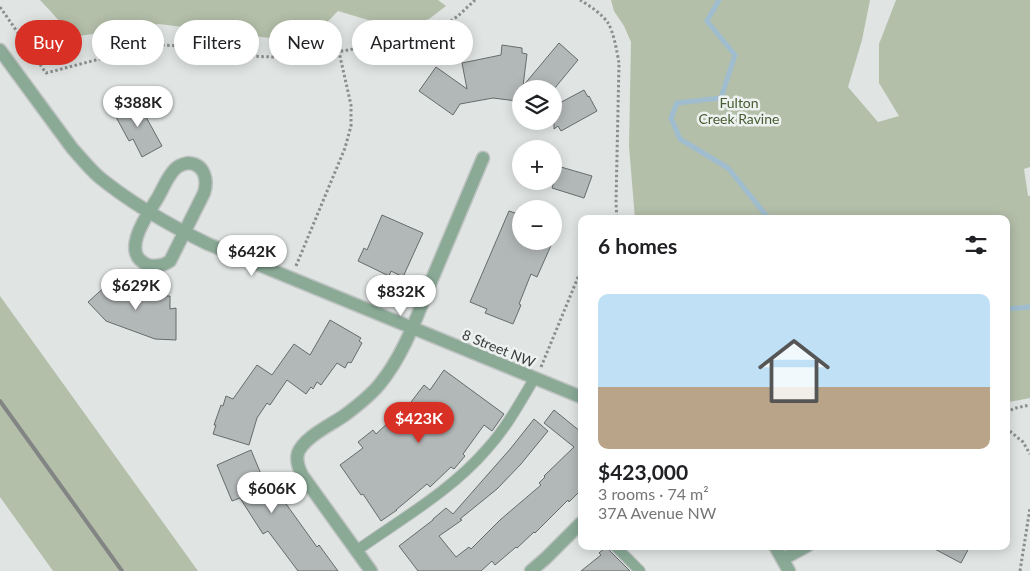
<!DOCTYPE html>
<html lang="en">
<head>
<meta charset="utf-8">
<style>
  :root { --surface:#fff; --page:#f6f6f6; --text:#202124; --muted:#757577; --accent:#d93025 }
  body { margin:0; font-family:Lato,sans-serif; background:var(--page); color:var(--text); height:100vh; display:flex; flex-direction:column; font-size:19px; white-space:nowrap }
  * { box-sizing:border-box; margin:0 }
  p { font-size:16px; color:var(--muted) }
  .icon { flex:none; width:28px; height:28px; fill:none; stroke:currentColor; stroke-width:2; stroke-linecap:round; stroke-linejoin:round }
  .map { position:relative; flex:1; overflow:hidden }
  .details { position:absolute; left:578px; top:215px; width:432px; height:335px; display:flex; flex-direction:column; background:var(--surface); border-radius:10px; box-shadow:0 2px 12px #0003 }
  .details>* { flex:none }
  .top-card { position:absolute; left:15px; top:20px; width:475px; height:45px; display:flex; gap:10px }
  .tools { position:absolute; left:512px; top:80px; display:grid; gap:10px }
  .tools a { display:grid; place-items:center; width:50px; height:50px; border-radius:50%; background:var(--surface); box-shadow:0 2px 12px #0003; font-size:25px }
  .price { position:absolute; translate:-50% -42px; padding:0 11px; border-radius:18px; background:#fff; color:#222; font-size:16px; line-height:32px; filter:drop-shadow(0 1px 2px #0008) }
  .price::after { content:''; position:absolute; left:50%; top:30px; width:15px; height:11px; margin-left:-8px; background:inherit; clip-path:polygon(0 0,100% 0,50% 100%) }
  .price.on { background:var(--accent); color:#fff }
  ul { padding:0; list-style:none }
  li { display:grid; align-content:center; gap:10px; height:265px; padding:0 20px }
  li span { display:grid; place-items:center; height:155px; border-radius:10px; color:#555 }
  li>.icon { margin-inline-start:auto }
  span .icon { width:90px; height:90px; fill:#fffc; stroke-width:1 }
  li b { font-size:21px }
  h2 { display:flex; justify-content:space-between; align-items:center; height:60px; padding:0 20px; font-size:21px }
  .chip { padding:0 18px; border-radius:22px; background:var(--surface); box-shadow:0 2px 12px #0003; font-size:18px; line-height:45px }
  .chip.on { background:var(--accent); color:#fff }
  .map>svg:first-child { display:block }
</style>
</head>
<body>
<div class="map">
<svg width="1030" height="571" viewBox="0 0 1030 571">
  <rect width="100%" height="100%" fill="#e0e5e4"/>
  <g fill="#b3bfa9">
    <path d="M40,0H438L446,6L429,19L398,29L338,11L314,36L270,38L159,24L73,37L53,14Z"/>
    <path d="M611,0H870L862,40L848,87L878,122L899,116L879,83V44L896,0H1030V167L1024,169L1028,196H1030V398L1009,402L1006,400V219H635L629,146L631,42L624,26L614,11Z"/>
    <path d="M0,296L198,571H53L0,497Z"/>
  </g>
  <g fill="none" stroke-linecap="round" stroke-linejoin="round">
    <g stroke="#9fbdcf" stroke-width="5">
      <path d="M719,0L707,21L735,55L721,98L677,103L671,118L680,139L728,168L769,219"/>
      <path d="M1006,309L1030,307"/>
    </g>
  </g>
  <g fill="#b2b7b7" stroke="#676b6c">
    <path d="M559,43L578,60L554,89H520L521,88L520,87L517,101L493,98L460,104L453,115L419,91L436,67L467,89L462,63L501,55L502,45L522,48V53L527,54L523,86Z"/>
    <path d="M584,90L588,97L589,96L597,111L561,131L558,126L554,129V106Z"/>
    <path d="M135,97L162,146L142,157L133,139L129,141L116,117L126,111L122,104Z"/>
    <path d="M554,165L592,176L584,198L552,188L554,182Z"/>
    <path d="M509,211L521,215V241H553L537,277L531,274L519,304L521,305L513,324L485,313L487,309L470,302Z"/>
    <path d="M382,215L423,233L403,277L391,271L389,276L358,261L364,248L367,250Z"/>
    <path d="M118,275L133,291L148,296H170V309L176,308V340L155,339L106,321L88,302Z"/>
    <path d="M330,320L361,338L359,341L362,343L351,363L348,362L345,368L337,363L321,385L317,382L313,389L311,387L306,394L287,380L270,405L267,403L257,418L249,445L213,434L216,425H214L221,405L223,406L226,396L233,399L257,365L272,375L294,344L310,355Z"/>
    <path d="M444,370L504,414L492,431L484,425L463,454L465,456L454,469L451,467L430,487L427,484L396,510H397L381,521L363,494L361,495L340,465L363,448L358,442L373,430L376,434L390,421L391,422L408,406L424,385L430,390Z"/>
    <path d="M554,410L581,432V490L569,502L568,500L535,533L534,532L517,548L516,547L495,565L492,561L481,571H418L399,546L433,520V519L446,508L453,514L511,448L534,419L548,431L534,448L521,464L497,489L460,519L462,520L439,536L456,557L469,547L471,549L500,520L541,485L539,483L545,477L544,476L574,447L544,423Z"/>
    <path d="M251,450L268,491L272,488L274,492L276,490L317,547L319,545L338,571H298L268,531L263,534L240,498L232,501L217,465Z"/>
    <path d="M607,546L610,551L630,571H581L601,555L599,553Z"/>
    <path d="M929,546H970L961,563Z"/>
  </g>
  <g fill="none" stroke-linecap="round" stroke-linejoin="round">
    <g stroke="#bfc3c2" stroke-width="12">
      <g id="service">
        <path d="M615,546L640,571"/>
        <path d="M356,551C401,519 451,491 487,449C506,428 520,403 534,379"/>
      </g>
    </g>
    <g stroke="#bfc3c2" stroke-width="15">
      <g id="minor">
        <path d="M0,50L72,148C81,158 89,168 99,177C132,204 169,225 208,244L581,397"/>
        <path d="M188,163C205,164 208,180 204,193L170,261C164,265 156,267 148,265C119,254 147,215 157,199C163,189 167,177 175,169C179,165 183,164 188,163Z"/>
        <path d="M775,546L789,571"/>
        <path d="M783,559L807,546"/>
        <path d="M371,571L302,475C299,469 296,460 298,453C304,437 331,425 345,415C357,406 369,397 379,385C403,356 416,319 430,284C448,242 465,200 483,158"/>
        <path d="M531,571L546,558L581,523"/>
      </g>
    </g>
    <g stroke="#8a8e8d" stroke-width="3" stroke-dasharray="2.5 2.5" stroke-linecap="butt">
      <path d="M580,0C589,5 603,15 608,23C614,33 617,52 619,63L616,203L617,219"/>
      <path d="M0,7L46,73L138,49L160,45L183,46L249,56L296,58L315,56L397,41L419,36L441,28L458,16L475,0"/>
      <path d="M296,266L345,148L351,126V105L339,52"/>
      <path d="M541,367L581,270"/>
      <path d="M1006,412L1016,408L1030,405"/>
      <path d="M1006,428L1023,442L1030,454"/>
      <path d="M1020,571L1030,508"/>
    </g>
    <use href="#service" stroke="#8aaa96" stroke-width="10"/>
    <use href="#minor" stroke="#8aaa96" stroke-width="12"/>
    <path stroke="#828584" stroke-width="4" d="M0,401L122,571"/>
  </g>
  <g text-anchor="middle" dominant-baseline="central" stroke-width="5" stroke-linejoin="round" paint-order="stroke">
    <g font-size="14" fill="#465d32" stroke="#edf2f1">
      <text x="739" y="102">Fulton<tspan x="739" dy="16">Creek Ravine</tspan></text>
    </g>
    <g font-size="14" fill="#3a3c3b" stroke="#edf2f1">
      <text transform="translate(499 348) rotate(22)">8 Street NW</text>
    </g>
  </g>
</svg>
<div class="tools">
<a><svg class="icon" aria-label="layers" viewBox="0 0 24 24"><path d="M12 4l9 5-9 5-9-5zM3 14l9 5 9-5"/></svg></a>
<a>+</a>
<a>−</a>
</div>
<b class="price" style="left:138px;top:128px">$388K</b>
<b class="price" style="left:252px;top:277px">$642K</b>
<b class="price" style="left:136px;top:311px">$629K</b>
<b class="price" style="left:401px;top:317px">$832K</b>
<b class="price on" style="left:419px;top:444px">$423K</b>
<b class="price" style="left:272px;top:514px">$606K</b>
<div class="top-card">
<a class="chip on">Buy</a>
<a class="chip">Rent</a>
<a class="chip">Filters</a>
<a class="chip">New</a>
<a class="chip">Apartment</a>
</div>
<section class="details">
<h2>6 homes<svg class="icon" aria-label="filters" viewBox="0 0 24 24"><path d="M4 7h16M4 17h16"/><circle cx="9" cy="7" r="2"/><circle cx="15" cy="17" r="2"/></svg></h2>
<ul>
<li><span style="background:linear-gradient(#bfe0f5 60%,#b9a48a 0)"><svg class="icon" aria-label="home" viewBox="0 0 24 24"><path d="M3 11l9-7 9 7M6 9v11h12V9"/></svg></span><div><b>$423,000</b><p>3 rooms · 74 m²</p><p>37A Avenue NW</p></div></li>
</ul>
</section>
</div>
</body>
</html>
